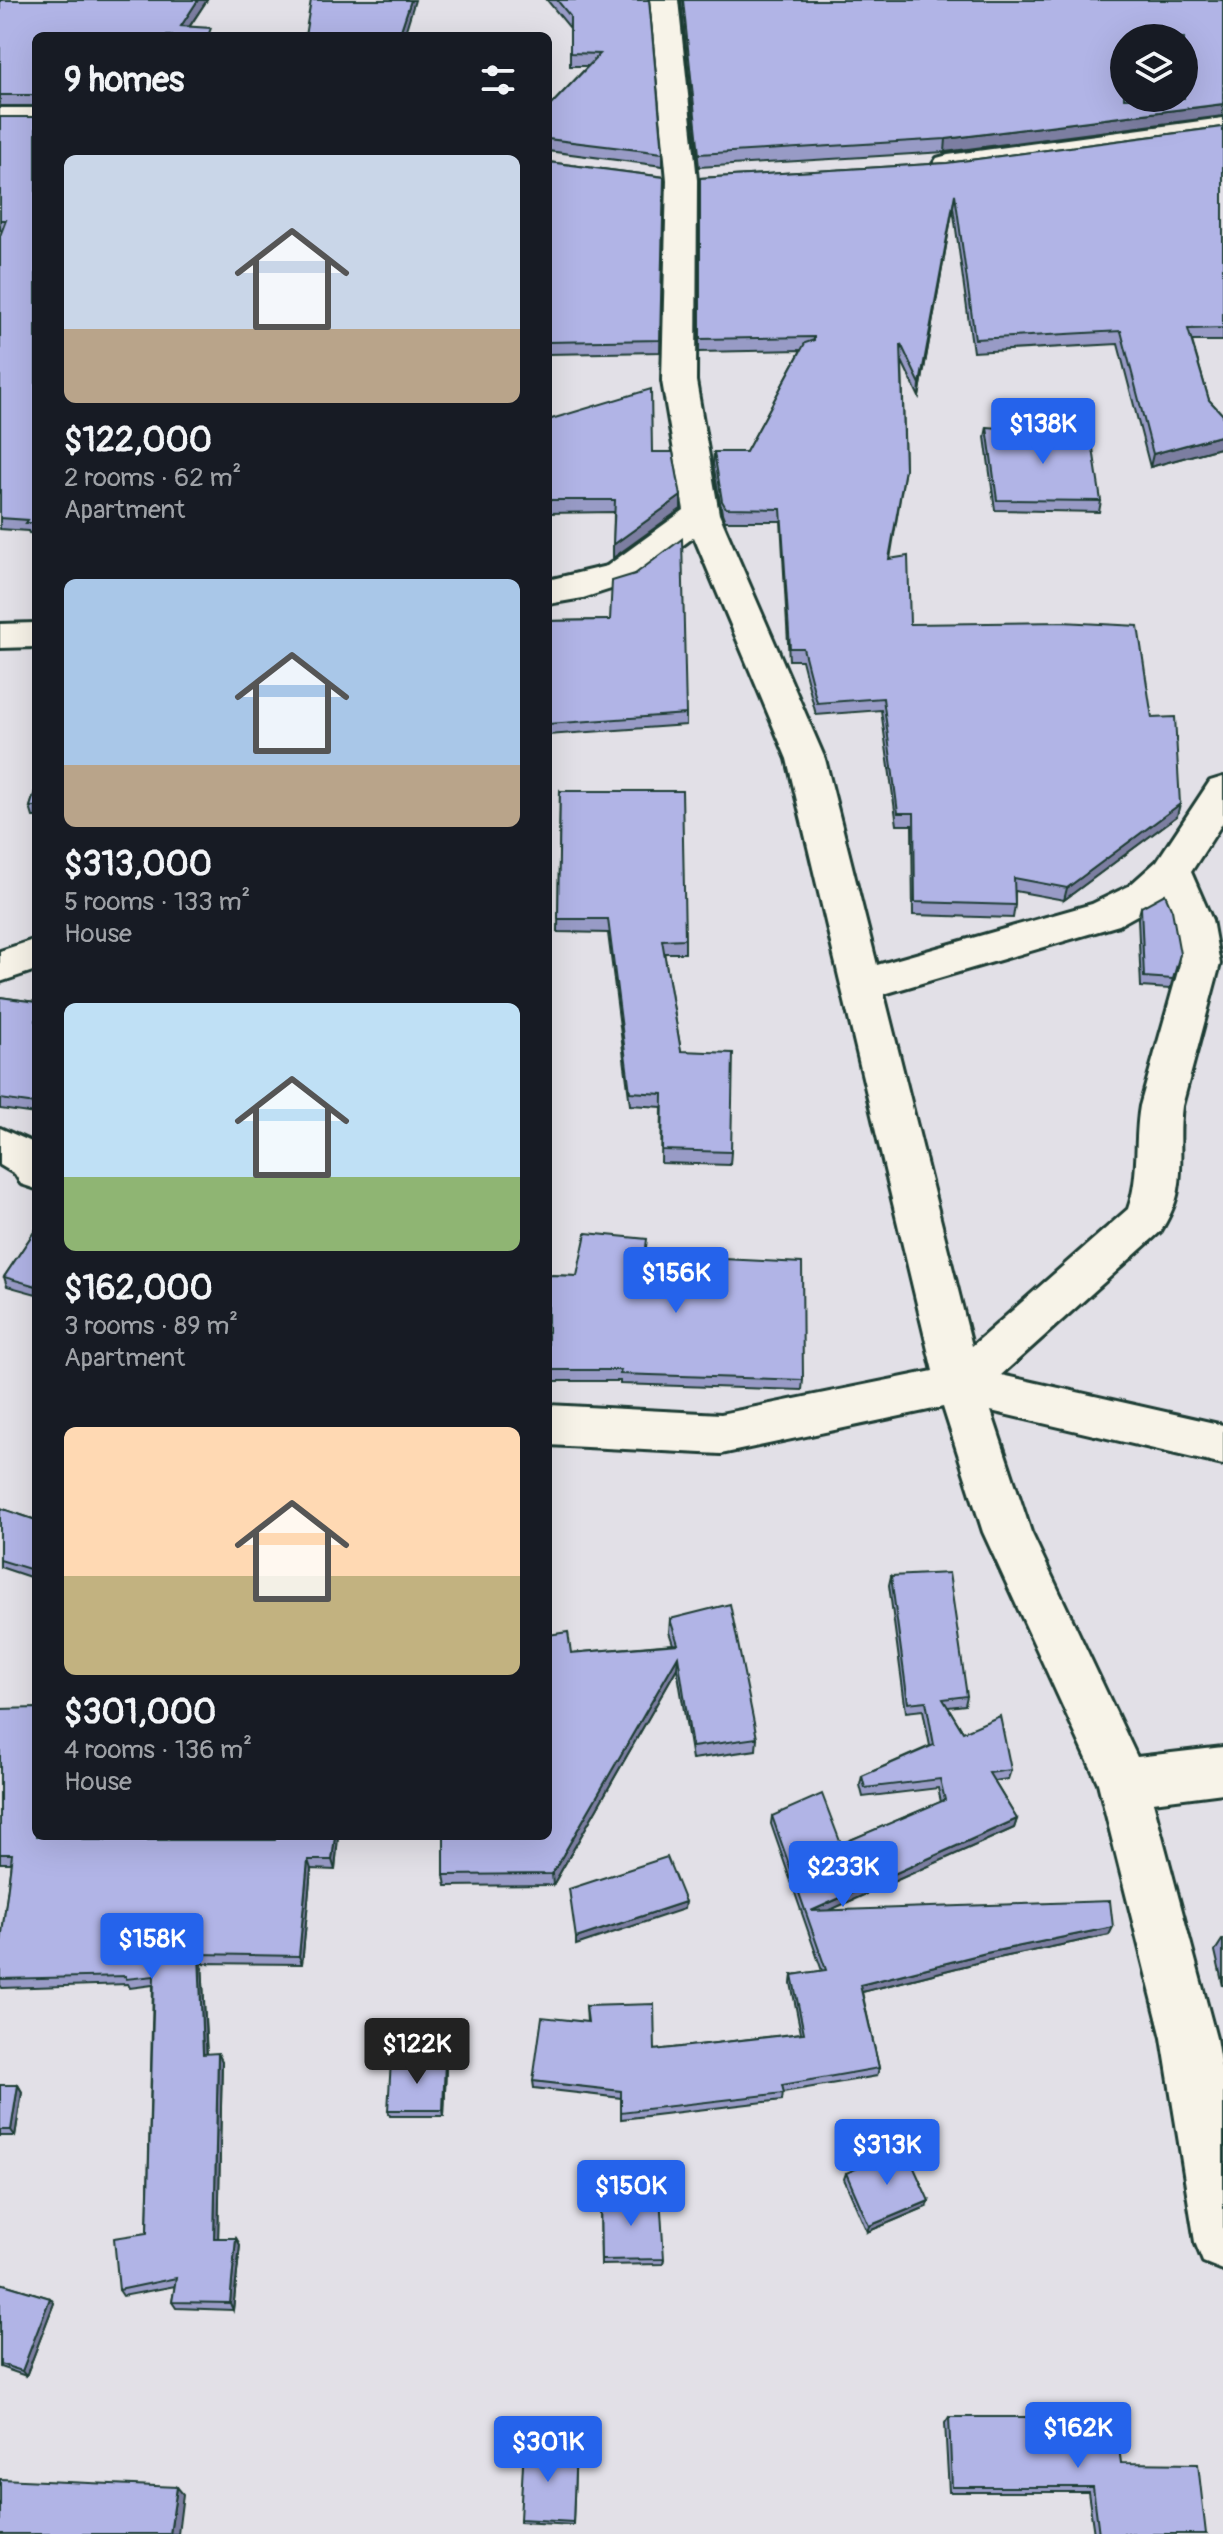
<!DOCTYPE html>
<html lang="en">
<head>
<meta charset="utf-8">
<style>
  :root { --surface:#171b24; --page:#20242c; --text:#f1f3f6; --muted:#9ea1a6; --accent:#2563eb }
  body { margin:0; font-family:Pangolin,sans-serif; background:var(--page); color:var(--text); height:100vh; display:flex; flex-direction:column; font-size:30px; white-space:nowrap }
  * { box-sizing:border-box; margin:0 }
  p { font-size:26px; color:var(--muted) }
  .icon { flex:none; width:44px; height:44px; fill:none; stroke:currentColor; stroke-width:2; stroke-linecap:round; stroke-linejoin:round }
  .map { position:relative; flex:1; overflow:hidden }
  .details { position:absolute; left:32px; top:32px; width:520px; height:1808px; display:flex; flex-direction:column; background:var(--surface); border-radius:12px; box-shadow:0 8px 32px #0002 }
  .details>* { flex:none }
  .buttons { position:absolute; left:1110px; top:24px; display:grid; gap:16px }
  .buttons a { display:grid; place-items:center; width:88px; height:88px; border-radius:50%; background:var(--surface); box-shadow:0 8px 32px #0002; font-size:40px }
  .price { position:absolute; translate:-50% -68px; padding:0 18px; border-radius:8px; background:var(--accent); color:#fff; font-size:26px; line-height:52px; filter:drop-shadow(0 2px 4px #0008) }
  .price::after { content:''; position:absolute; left:50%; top:48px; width:24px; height:18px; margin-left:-12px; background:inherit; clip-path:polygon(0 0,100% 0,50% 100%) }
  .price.on { background:#222; color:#fff }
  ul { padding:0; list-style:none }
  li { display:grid; align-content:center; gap:16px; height:424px; padding:0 32px }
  li span { display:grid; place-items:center; height:248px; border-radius:12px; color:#555 }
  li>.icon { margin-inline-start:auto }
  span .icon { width:144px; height:144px; fill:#fffc; stroke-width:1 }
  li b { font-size:34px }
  h2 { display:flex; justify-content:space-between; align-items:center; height:96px; padding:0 32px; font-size:34px }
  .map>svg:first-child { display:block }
</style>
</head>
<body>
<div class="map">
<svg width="1223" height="2534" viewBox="0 0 1223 2534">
  <rect width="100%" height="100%" fill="#e2e0e7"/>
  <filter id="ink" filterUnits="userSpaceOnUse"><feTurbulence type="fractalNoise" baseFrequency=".0125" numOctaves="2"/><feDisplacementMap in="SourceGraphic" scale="16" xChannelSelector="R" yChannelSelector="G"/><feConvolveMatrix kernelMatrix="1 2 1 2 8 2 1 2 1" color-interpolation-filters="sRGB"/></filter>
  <g filter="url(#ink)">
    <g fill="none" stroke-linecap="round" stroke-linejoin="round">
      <g stroke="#1f3d34" stroke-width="6">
        <g id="street">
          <path d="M650,0H678L697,180L696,381L719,514L825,759L877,965L1092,904L1129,886L1157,861L1210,781L1223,777V822L1191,872L1212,920L1220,964L1182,1106C1178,1134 1183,1163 1178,1190C1176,1204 1168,1219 1161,1231L1001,1375L1223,1425V1465L991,1411L1031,1532L1137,1757L1223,1747V1793L1153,1802L1216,2038L1223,2080V2270L1203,2262L1195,2242L1162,2038L1098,1783L983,1532L943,1407L721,1454L548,1445V1405L721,1414L933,1371L787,759L694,537L633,582L583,598L548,604V580L607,566L684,510L662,381L667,180ZM1164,900L1172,920L1180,964L1140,1106C1134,1140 1140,1176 1128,1209L972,1346L884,994L1119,925Z"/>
          <rect x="0" y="108" width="36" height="18"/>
          <path d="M1223,118V136L948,173L937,170L933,164L937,158L948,155Z"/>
          <path d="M36,623V647L0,648V624Z"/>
          <path d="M36,939V970L0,982V951Z"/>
          <path d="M0,1128L36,1144V1189L21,1184L15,1174L0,1165Z"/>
        </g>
      </g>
      <use href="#street" fill="#f7f3e8" fill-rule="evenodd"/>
    </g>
    <g fill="#989bc6" stroke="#1f3d34" stroke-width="2">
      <path d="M0,0H207L190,26L36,36V534L29,533L28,531L0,529V236L2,231L0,230V117H36V106H0Z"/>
      <path d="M547,0H649L663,153V166L548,151V108L588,66H570V28Z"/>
      <path d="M681,0H1223V116L945,152L699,167Z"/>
      <path d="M1223,127V341H1192L1209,400L1223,415V447L1150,467L1118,344L973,352L953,207L919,397L902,361L905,469L890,559L910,624L1152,718L1177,816L1064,900L1015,891V905L1013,918L913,915L912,825H897L881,710L816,715L802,660H789L781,521H725L722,513L713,464L714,452H746L801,350L699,352L700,178L947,163Z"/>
      <path d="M548,162L664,177L660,352L548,354Z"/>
      <path d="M548,420L652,452L681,496V509L613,558L614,512L548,513Z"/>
      <path d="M987,427L1101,501L1099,512L995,510L985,437Z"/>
      <path d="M610,620L686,714V725L548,735V621Z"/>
      <path d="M36,788V817H33L30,807Z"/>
      <path d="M560,791L685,939V953H664L681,1051L731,1152L730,1165L661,1163L662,1107L630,1105L608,933L558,932Z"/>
      <path d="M1141,907L1180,954L1170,989L1141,987L1138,918Z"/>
      <path d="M0,997L36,1002V1114L0,1109Z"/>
      <path d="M36,1229V1294L7,1286L4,1277Z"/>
      <path d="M647,1250L646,1255L803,1380L802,1390L620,1384V1381H548V1275L577,1276Z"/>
      <path d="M0,1508L36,1520V1579L0,1567Z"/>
      <path d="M891,1576L967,1696L965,1705L948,1707L963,1732L1011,1770L1008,1779L994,1781L1017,1819L1014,1828L829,1910L1109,1935L984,1961L862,1992L879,2068L877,2076L783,2092L782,2100L621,2119V2098L534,2088L533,2081L587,2022L586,2006L655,2050L801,2033L791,1983L792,1975L822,1971L771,1824L772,1816L841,1844L941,1802L938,1788L863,1797L860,1785L862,1776L930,1746L923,1710L906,1712L889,1585Z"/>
      <path d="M670,1619L757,1738L756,1750L692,1759L677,1668L553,1885L446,1886L444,1875L548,1836L571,1653L673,1644L669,1632Z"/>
      <path d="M0,1709L36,1836H89L88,1840H275L338,1836L335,1870L311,1869L302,1964L202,1963L207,2054L222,2061L218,2238H236L240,2245L233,2310L176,2308L172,2302L175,2286L123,2296L119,2290L147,2233L153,1985L130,1988L128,1984L2,1988L0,1985V1950L11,1863H0Z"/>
      <path d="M1222,1940H1223V1986L1215,1951Z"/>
      <path d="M446,2067L444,2116H390L388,2110Z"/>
      <path d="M0,2085H18L22,2092L15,2136H0Z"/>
      <path d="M846,2173L926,2207L867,2232L844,2179Z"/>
      <path d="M600,2196L664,2259L663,2264L601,2265Z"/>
      <path d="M0,2283L50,2298L54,2303L26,2376L0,2367Z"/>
      <path d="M949,2417L1121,2463L1206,2534H1094L1088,2492H949L945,2423Z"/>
      <path d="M576,2447L573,2525L520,2522V2519Z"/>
    </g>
    <g fill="#7c7ea1" stroke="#1f3d34" stroke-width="2">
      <path d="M198,0H207L183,36L181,26Z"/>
      <path d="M411,0H415L404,36H399Z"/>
      <path d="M1223,104V116L945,152L946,139Z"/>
      <path d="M955,194L953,207L919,397L920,384Z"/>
      <path d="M1223,435V447L1150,467L1153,454Z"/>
      <path d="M681,496V509L613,558V545Z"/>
      <path d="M1180,804L1177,816L1064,900L1067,888Z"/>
      <path d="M678,1656L677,1668L553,1885L552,1874Z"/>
      <path d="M1017,1819L1014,1828L810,1919L811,1911Z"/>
      <path d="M335,1836H338L335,1870L332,1860Z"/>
      <path d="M308,1860L311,1869L302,1964L299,1956Z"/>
      <path d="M685,1902L684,1909L576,1945V1938Z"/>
      <path d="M1113,1927L1109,1935L984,1961L858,1993L860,1985L986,1953Z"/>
      <path d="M199,1954L202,1963L207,2062L203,2054Z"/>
      <path d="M218,2053L222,2061L218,2245L214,2238Z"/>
      <path d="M445,2061L446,2067L444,2116L443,2110Z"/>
      <path d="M18,2085L22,2092L15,2136L11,2130Z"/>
      <path d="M929,2201L926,2207L867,2232L869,2226Z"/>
      <path d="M236,2238L240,2245L233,2310L230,2303Z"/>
      <path d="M50,2298L54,2303L26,2376L22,2371Z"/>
      <path d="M177,2487L183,2494L178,2534H170Z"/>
    </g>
    <g fill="#b1b4e6" stroke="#1f3d34" stroke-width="2" fill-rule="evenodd">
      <path d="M0,0H198L181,26L211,28L208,36H36V95H0Z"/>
      <path d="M311,0H411L399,36H305Z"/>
      <path d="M557,0H649L663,153L548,139V108L600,54L570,53V16Z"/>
      <path d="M683,0H1223V104L946,139L699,154ZM1124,38H1184V98H1124Z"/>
      <path d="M36,95V523H26L28,520L0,518V236L6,220H0V117H36Z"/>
      <path d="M1223,127V328L1188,329L1209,400L1223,415V435L1153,454L1121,331L975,339L955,194L920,384L901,344L905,469L889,559L908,556L910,624L1062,622L1138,626L1152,718L1175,717L1180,804L1067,888L1014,878L1015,905L915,902L914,813H898L883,698L817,703L803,648H790L781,509L726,508L722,501L714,452H746L805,343L814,340V337L700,339V178L947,163Z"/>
      <path d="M548,162L664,177L660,340L548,342Z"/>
      <path d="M651,389L652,452H673L681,496L613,545L615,500H548V420Z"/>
      <path d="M987,427L1091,435L1101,501L997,500Z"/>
      <path d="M682,539L686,714L548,724V621L610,620L612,581L635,574Z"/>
      <path d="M36,788V807H30Z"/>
      <path d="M560,791H682L685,939L662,940L681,1051L733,1053L731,1152L662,1150L663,1094L630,1092L608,919H558Z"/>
      <path d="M1165,894L1172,910L1180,954L1173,979L1144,977L1141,907Z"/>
      <path d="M0,997L36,1002V1104L0,1099Z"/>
      <path d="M36,1229V1286L4,1277Z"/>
      <path d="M586,1233L647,1239L645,1255L802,1263L803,1380L620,1374L621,1370H548V1275L577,1276Z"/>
      <path d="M0,1508L36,1520V1571L0,1560Z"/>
      <path d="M949,1573L967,1696L943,1699L963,1732L1000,1716L1011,1770L989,1773L1017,1819L811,1911L1110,1901L1113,1927L986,1953L860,1985L879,2068L782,2085L784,2093L621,2112V2091L533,2081L542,2017L588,2022L586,2006L654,2004L655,2050L804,2033L792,1975L826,1970L772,1816L822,1794L841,1844L945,1800L940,1779L865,1788L862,1776L934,1745L926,1701L908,1703L891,1576Z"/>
      <path d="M730,1604L757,1738L692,1747L678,1656L552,1874L444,1875V1836H548V1635L568,1632L571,1653L678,1644L670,1619Z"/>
      <path d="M36,1708V1836H84L83,1840H275L276,1836H335L332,1860H308L299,1956L199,1954L203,2054L218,2053L214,2238H236L230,2303L172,2302L176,2278L119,2290L114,2238L147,2233L154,1976L126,1979V1976L0,1979V1950L12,1854H0V1709Z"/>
      <path d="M667,1857L685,1902L576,1938L569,1889Z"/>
      <path d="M391,2061H445L443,2110H388Z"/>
      <path d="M0,2085H18L11,2130H0Z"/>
      <path d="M905,2148L929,2201L869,2226L846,2173Z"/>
      <path d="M660,2195L664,2259L601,2260L600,2196Z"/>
      <path d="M0,2283L50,2298L22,2371L0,2364Z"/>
      <path d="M949,2417H1115L1121,2463L1198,2464L1206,2534H1099L1093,2487H952Z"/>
      <path d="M524,2446L576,2447L573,2522L520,2519Z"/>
      <path d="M0,2479L177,2487L170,2534H0Z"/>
    </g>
  </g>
</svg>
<div class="buttons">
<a><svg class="icon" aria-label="layers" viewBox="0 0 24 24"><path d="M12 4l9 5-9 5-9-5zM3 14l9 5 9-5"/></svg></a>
</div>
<b class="price" style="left:1043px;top:466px">$138K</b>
<b class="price" style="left:676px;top:1315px">$156K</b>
<b class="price" style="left:843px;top:1909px">$233K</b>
<b class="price" style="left:152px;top:1981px">$158K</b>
<b class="price on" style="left:417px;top:2086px">$122K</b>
<b class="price" style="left:887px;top:2187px">$313K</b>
<b class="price" style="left:631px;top:2228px">$150K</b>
<b class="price" style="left:1078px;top:2470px">$162K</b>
<b class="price" style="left:548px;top:2484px">$301K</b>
<section class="details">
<h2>9 homes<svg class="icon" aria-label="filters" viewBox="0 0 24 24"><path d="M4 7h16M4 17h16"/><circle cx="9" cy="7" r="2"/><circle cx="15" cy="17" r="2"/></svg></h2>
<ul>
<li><span style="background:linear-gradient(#c9d6e8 70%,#b9a48a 0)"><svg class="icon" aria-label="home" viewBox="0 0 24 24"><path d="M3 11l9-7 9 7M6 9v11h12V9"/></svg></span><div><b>$122,000</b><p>2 rooms · 62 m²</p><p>Apartment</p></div></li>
<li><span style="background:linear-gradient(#a9c7e8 75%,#b9a48a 0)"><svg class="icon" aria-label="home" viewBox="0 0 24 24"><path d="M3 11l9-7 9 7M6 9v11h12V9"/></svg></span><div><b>$313,000</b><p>5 rooms · 133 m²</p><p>House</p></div></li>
<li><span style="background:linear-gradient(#bfe0f5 70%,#8fb573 0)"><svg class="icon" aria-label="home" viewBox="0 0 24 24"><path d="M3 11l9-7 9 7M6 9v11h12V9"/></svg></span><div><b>$162,000</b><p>3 rooms · 89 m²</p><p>Apartment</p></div></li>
<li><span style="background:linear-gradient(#ffd9b3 60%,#c2b280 0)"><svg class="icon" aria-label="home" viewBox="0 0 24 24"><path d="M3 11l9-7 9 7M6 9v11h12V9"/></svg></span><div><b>$301,000</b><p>4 rooms · 136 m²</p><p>House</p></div></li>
</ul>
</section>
</div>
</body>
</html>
